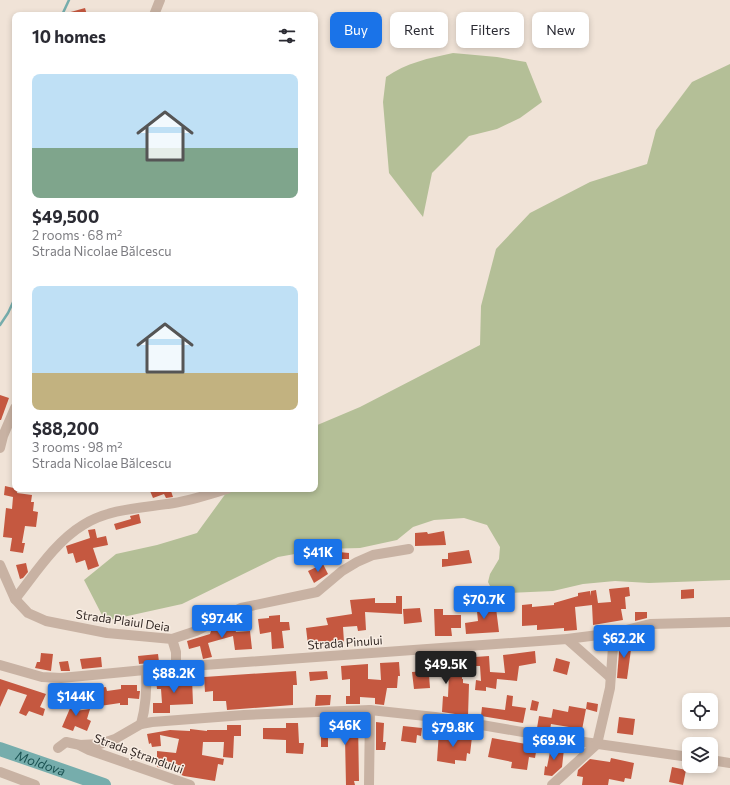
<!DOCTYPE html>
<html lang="en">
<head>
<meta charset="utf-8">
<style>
  :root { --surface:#fff; --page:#f2f2f3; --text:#2b2b33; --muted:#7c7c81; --accent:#1a73e8 }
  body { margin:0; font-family:Commissioner,sans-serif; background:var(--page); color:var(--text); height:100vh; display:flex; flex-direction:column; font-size:15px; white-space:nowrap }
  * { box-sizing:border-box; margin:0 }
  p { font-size:13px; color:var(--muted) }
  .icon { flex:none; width:22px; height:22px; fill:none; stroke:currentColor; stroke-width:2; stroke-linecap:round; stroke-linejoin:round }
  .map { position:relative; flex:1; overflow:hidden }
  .drawer { position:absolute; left:12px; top:12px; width:306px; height:480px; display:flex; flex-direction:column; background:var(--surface); border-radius:8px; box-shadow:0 2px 6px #0003 }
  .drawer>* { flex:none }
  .guide { position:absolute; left:330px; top:12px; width:340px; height:36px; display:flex; gap:8px }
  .fabs { position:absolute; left:682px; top:693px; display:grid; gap:8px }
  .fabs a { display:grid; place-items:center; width:36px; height:36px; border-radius:8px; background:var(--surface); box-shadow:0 2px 6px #0003; font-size:20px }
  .price { position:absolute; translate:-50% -34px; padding:0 9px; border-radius:4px; background:var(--accent); color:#fff; font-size:13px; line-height:26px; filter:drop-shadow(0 1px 2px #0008) }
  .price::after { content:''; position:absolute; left:50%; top:24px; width:12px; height:9px; margin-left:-6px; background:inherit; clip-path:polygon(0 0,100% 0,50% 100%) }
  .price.current { background:#222; color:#fff }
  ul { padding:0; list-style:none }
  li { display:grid; align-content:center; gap:8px; height:212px; padding:0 20px }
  li span { display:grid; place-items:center; height:124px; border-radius:8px; color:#555 }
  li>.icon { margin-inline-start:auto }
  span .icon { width:72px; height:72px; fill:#fffc; stroke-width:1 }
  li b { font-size:17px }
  h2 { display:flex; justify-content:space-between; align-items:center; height:48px; padding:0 20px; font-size:17px }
  .tag { padding:0 14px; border-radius:8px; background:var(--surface); box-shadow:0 2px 6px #0003; font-size:14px; line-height:36px }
  .tag.current { background:var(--accent); color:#fff }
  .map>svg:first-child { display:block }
</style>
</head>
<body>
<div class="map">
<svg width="730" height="785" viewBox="0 0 730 785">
  <rect width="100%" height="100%" fill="#f0e3d7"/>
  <g fill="#b4bf97">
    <path d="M453,53L497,57L526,62L542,102L520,118L497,129L469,136L432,173L423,217L389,173L383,102L386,77C406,63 429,58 453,53Z"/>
    <path d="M730,64V580L649,583L615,581L583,584L553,591L506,593L492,590L488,582L490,574L499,559L500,547L487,525L464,518L434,520L413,527L397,540L360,548L323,549L278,557L182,604L105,621L84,580L116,554L157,545L197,533L229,489H315V426L360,407L480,345L481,306L496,249L530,213L590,182L647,164L656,130L692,82Z"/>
  </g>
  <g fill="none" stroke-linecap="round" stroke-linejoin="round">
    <g stroke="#76adac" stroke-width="2.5">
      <path d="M62,15L69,0"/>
      <path d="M0,325L8,313L15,298"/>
    </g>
    <path stroke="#76adac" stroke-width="14" id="s1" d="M0,749L104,785"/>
  </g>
  <g fill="#c55840">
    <path d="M85,8L87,15H67V13Z"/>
    <path d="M0,395L9,398L1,420H0Z"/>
    <path d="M5,486L18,489L17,493L32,495L31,502H34L33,511L38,512L36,527L25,526L22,543H25L23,553L10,551L12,538L3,537L6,508L12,509L13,497L4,495Z"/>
    <path d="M154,489H175V490L171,491L173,497L166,498L164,494L153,498L150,491Z"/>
    <path d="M139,514L141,523L116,530L114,524L131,519L130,516Z"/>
    <path d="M95,529L97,538L106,536L108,545L93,548L99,566L88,570L85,560L76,563L73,553L68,554L66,546L90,538L88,530Z"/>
    <path d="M444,531L446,545L415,546V533L427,532L428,534Z"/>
    <path d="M469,550L472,563L442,567V559H448V553Z"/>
    <path d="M329,551L349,553V559H320L319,554Z"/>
    <path d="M26,563L28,572L23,578L20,579L16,565Z"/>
    <path d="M323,564L328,574L314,583L308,571Z"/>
    <path d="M629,587L630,596L625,597L626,609H621L623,620L593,625L592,605L575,607L577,630L564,631V628L537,630V625L522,626V605L532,604V607L554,605V603L578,596V593L590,591L591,596V591L596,590L598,603L611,602L609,589Z"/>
    <path d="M694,589V598L681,599V590Z"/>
    <path d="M396,596H402V614L365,612L366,630L358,631L357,626L343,627L344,642L308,645L306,628L328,625L326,618L352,614L350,600L375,598V603H396Z"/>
    <path d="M491,600L492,609L496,608L499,632L466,634L465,623L478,621L476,602Z"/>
    <path d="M420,608L422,622L404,624L403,609Z"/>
    <path d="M434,609H443V615H461V628H451L452,636H435Z"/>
    <path d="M635,612H647V618L635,621Z"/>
    <path d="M280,615V622H289L290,630L282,631L284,648L272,649L271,632L260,634L258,619L269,618V616Z"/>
    <path d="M233,622L236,632L250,631L252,649L235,650L233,636L208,643L212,657L203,659L200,646L189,649L187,641L210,634L211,631L223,625Z"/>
    <path d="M620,640L632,642L627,679L617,678Z"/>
    <path d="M535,651L536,663L519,666L517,681L497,679L496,689L486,687V691L475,690L476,680L481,681L480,666H476L475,657L489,656L490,672L505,673L503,655Z"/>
    <path d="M41,653L53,654L51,671L35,668L37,662H40Z"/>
    <path d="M158,654L159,662L139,664L138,656Z"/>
    <path d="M101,657L102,667L82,669L80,659Z"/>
    <path d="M442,658V662H462V679H463V683L469,684L468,716L442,712L443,696L448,697L449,673L429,675L430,688L414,689L412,672L426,671L425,660Z"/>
    <path d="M556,658L570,662L567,675L553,671Z"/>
    <path d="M68,661L70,671H61L59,662Z"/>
    <path d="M399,662L400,676H398L397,688H387L384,705L375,704V698L360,697V704H346V696H350V679L342,680L341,666L368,664V679L381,680L380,663Z"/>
    <path d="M296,671L297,685H293V705L227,710L226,701H213V691L205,692L204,677Z"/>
    <path d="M327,671L328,679L310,681L309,672Z"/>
    <path d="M192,678L193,704L170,705V713H153V703H162L161,689H157L156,680Z"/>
    <path d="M0,679L46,694L40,707L45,709L43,716L29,711L26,716L19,713L27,695L8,689L0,707Z"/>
    <path d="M121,685H137V691H140L139,699L128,698V705H120V703L100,706L97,688L106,687L107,691L121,689Z"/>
    <path d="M66,695L74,698L75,711L90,709L87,719L91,721L87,731L75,726L73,731L62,727L71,706L63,702Z"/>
    <path d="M316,695H331L330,705L315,706Z"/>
    <path d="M507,695L513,696L512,706L526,708L523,723L481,716L482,707L505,710Z"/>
    <path d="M532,700L539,702L537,711L530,710Z"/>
    <path d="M587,702L598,704L597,712L586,709Z"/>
    <path d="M569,706L586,709L581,735L568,733L569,727L551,724L550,730L537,728L539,716L552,718L551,720L553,709L568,712Z"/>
    <path d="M619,717L635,719L633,735L617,733Z"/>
    <path d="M358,722L359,781H354L355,785H346L345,738H328V747H321V723Z"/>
    <path d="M376,722L384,723L383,742H386L385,750H376Z"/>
    <path d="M286,723H298L299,743H304L303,754L286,753V740L263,739V728H286Z"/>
    <path d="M227,725H241V736H234L233,758L223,757L224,742H203L202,755L224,759L223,765L218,764L215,781L184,776L179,774L180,771L157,767V751L176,753L179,739L160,735L161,746L152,747L151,743L149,744L147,734L170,730L190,731V729L207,731V730H227Z"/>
    <path d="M403,726L422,728L421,736L417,735L416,743L401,741Z"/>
    <path d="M439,731L454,733V735L472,737L470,754L467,753L466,761L455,760V764L437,761Z"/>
    <path d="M492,738L537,746L535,758L529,757L527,770L511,768L512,762L488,757Z"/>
    <path d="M551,747L564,749L562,767L552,776L544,775L545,766L547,767Z"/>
    <path d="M611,758L634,763L631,779L625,778L624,782L609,779L608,785H582L583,777L577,776L578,770L590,759L610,762Z"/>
    <path d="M672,767L686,770L683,785L669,782Z"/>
  </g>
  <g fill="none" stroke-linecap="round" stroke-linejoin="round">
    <g stroke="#c8b2a3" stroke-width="10">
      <path d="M154,15L160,0"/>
      <path d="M0,448L3,436L15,408"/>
      <path d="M0,565L15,599L28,613L46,621L107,633L172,639L176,652V667"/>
      <path d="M15,599C35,574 55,542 83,525C110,508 144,508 174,503C192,500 210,494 227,489"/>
      <path d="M172,639L196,631L241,608L317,592L342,571L357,562L373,555L409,549"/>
      <path d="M567,639L610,677"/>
      <path d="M0,665L42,677L61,678L176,667L567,639L614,633L650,624L730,622"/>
      <path d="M141,724C146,706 147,689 146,671"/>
      <path d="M81,746L89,750L190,785"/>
      <path d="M58,748L66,742L80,745L100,744L115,739L141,724L152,722L244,715L370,710L435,717L563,739L689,757"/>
      <path d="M711,760L730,763"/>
      <path d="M0,772L35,785"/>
      <path d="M369,785L370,710"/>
      <path d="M552,785L597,744L610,688L614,633"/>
    </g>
  </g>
  <g text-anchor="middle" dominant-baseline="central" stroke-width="3" stroke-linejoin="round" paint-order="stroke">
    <g font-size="12" fill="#332925" stroke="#f8ede3">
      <text transform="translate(123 620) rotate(8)">Strada Plaiul Deia</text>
      <text transform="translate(345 642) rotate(-4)">Strada Pinului</text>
      <text transform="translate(139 753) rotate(20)">Strada Ștrandului</text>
    </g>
    <g font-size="13" font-style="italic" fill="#1b5353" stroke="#f8ede3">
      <text stroke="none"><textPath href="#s1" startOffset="43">Moldova</textPath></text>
    </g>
  </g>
</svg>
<div class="fabs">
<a><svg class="icon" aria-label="locate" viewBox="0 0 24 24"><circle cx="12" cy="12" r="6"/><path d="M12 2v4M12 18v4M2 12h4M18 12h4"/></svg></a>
<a><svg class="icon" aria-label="layers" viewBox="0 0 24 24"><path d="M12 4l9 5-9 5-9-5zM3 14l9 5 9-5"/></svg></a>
</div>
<b class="price" style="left:318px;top:573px">$41K</b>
<b class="price" style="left:484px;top:620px">$70.7K</b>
<b class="price" style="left:222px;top:639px">$97.4K</b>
<b class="price" style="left:624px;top:659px">$62.2K</b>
<b class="price current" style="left:446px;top:685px">$49.5K</b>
<b class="price" style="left:174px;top:694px">$88.2K</b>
<b class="price" style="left:76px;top:717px">$144K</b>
<b class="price" style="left:345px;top:746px">$46K</b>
<b class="price" style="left:453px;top:748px">$79.8K</b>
<b class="price" style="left:554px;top:761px">$69.9K</b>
<div class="guide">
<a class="tag current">Buy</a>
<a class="tag">Rent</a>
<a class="tag">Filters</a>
<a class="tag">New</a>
</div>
<section class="drawer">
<h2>10 homes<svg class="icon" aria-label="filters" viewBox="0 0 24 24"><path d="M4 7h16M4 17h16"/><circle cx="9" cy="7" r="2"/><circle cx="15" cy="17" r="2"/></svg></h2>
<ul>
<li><span style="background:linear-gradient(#bfe0f5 60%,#7fa58c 0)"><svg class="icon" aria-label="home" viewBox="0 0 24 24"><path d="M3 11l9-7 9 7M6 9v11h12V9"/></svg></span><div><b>$49,500</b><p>2 rooms · 68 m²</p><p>Strada Nicolae Bălcescu</p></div></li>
<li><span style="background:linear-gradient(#bfe0f5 70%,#c2b280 0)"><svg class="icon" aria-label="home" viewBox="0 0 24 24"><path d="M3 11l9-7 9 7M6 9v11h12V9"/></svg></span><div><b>$88,200</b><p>3 rooms · 98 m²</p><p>Strada Nicolae Bălcescu</p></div></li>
</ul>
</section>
</div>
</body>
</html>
